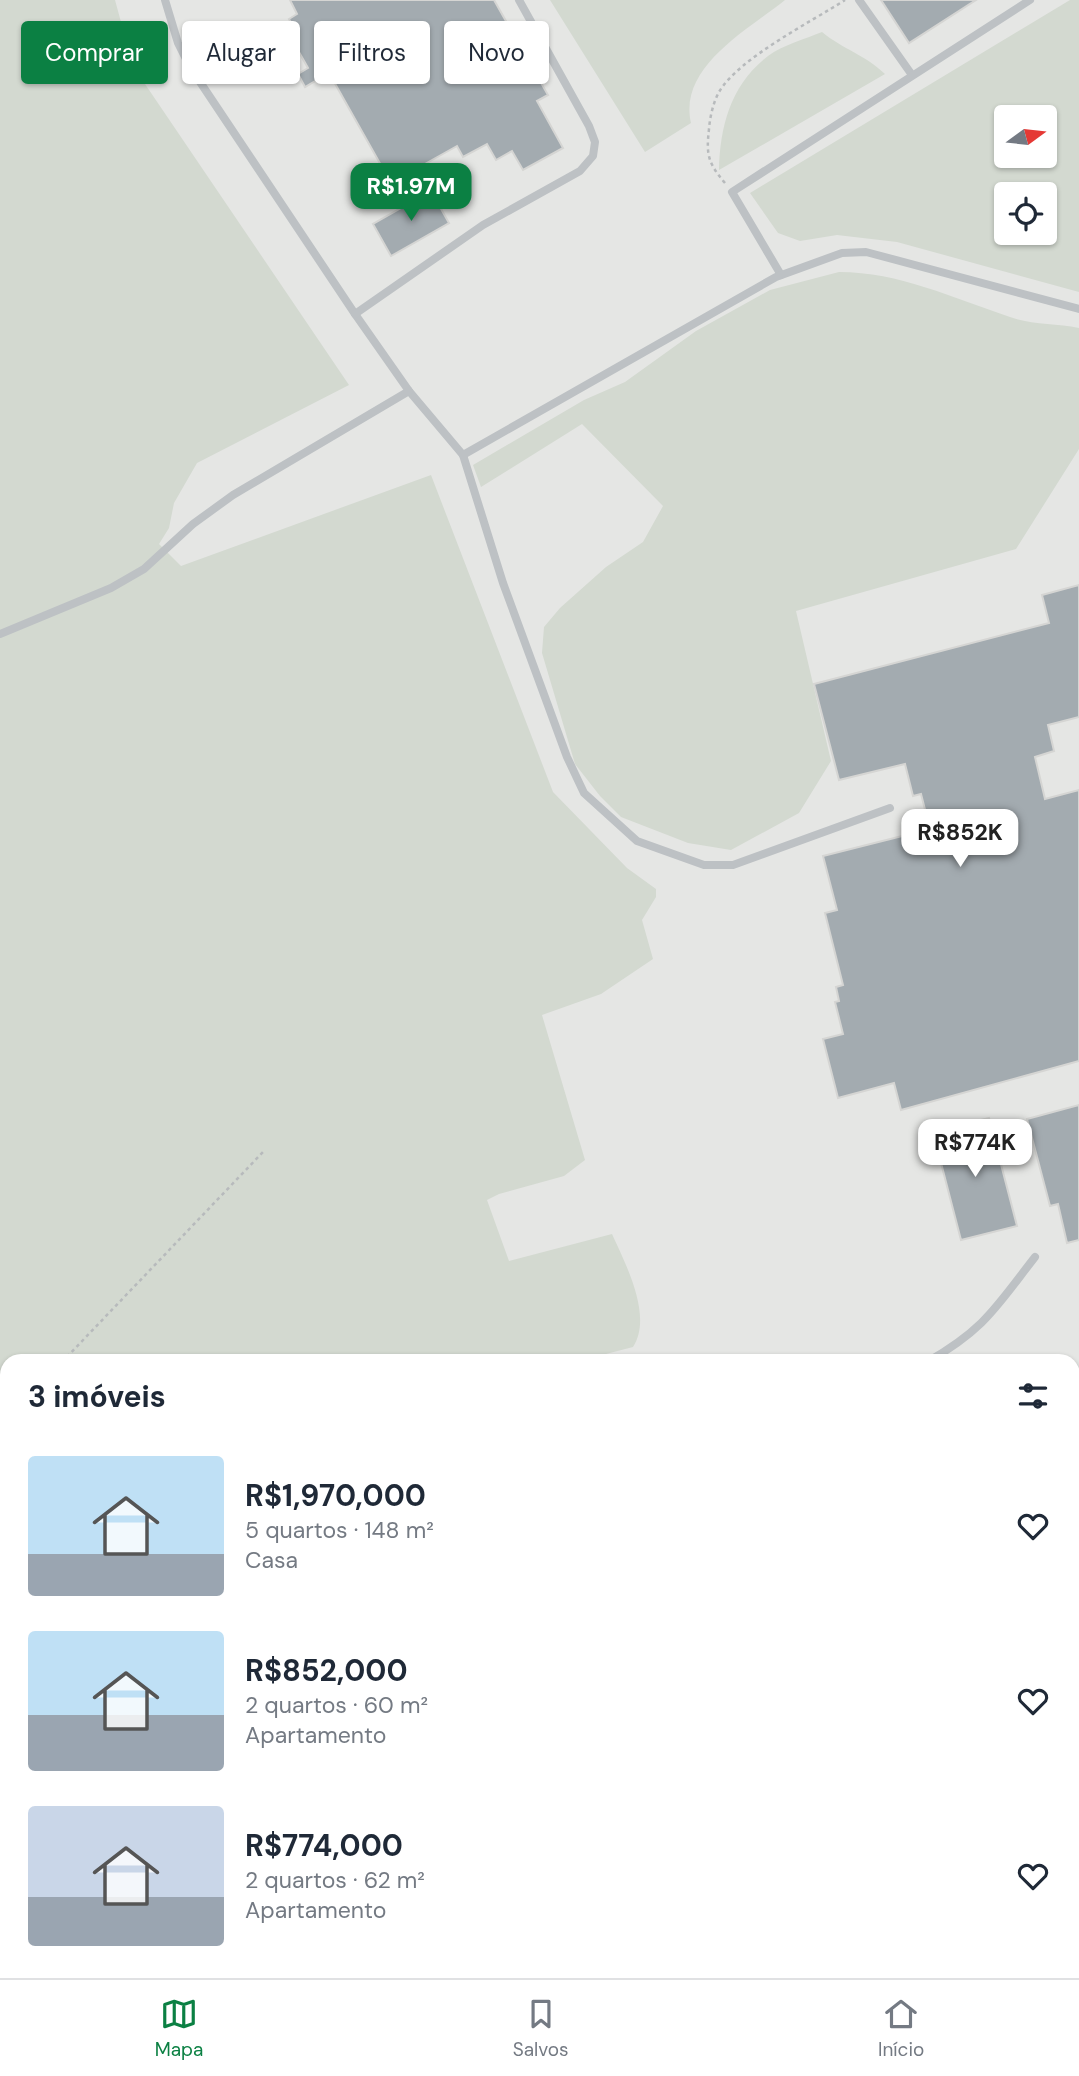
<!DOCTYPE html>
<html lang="pt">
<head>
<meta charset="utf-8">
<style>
  :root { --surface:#fff; --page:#f2f2f3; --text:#1f2937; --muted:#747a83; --line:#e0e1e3; --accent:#0b8043 }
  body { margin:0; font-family:"DM Sans",sans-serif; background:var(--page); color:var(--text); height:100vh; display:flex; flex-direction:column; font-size:26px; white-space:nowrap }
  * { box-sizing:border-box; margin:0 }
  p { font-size:23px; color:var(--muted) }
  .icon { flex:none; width:38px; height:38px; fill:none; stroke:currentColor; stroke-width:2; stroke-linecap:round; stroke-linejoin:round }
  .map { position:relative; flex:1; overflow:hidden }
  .panel { position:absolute; left:0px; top:1354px; width:1080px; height:625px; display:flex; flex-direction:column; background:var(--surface); border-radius:21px 21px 0 0; box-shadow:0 2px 5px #0004 }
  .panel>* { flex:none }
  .top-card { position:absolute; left:21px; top:21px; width:700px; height:63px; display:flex; gap:14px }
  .needle { width:46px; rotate:75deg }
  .controls { position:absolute; left:994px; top:105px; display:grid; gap:14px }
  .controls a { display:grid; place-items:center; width:63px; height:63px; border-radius:7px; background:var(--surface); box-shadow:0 2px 5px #0004; font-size:35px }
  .price { position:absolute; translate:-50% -60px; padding:0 16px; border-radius:14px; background:#fff; color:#222; font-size:23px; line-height:46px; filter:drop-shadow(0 2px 4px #0008) }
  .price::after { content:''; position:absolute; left:50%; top:42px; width:21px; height:16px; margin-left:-10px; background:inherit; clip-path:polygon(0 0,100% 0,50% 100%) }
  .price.active { background:var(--accent); color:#fff }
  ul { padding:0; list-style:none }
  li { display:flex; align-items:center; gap:21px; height:175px; padding:0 28px }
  li span { display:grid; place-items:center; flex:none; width:196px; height:140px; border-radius:7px; color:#555 }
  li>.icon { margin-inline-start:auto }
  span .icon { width:84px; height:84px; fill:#fffc; stroke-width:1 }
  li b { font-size:30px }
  h2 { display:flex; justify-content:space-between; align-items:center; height:84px; padding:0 28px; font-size:30px }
  .pill { padding:0 24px; border-radius:7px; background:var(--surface); box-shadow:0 2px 5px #0004; font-size:24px; line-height:63px }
  .pill.active { background:var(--accent); color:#fff }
  .tab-bar { display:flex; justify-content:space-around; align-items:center; height:98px; border-top:2px solid var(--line); background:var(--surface); font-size:19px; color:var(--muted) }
  .tab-bar a { display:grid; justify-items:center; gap:4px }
  .tab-bar .active { color:var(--accent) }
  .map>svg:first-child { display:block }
</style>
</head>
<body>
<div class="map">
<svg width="1079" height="1978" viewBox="0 0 1079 1978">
  <rect width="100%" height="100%" fill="#f4f4f0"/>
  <path fill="#e5e6e4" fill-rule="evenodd" d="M0,0H1079V1978H420V1972H1073V1362L395,1361L167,617ZM1006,117H1045V156H1006ZM1006,194H1045V233H1006Z"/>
  <g fill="#d3d9d0" fill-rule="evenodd">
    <path d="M0,0H115L127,44L145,84L349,385L197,463L174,503L169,528L159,544L181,566L431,475L553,792L627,868L656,889V897L642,920L653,959L601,994L542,1015L585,1160L564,1176L499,1194L487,1200L509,1261L612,1234C626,1265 653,1316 633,1347L575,1362H7V1972H737L740,1978H11L0,1970Z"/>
    <path d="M550,0H785C748,30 678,67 691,123L645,152Z"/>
    <path d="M1070,0H1079V292L897,242L837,235L800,241L778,233L750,193ZM1006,117H1045V156H1006ZM1006,194H1045V233H1006Z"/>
    <path d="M822,32C844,50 864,54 885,74L719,170C720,126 731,84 768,56C783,45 805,39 822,32Z"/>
    <path d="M839,272C899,272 953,298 1010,317C1032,325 1056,323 1079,328V449L1016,549L796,611L831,761L799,813L731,850L688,843L621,817L600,796L575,764L542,653L544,627L560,608L606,567L643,542L663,506L582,424L481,487L473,465L584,400L625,382L696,331L770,290Z"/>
    <path d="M1073,1928H1079V1978H942V1972H1073Z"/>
  </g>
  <g fill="#a3abb0" stroke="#d5d5d3" stroke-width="2">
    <path d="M290,0H494L548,95L537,101L563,148L523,170L512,151L496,160L487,144L463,157L457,146L391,183L329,73L305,87L298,74L308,68L291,38L298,35L289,19L297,14Z"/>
    <path d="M881,0H976L909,43Z"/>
    <path d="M431,191L449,223L391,256L373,224Z"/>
    <path d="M1079,585V717L1048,725L1054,751L1035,757L1045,799L1079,790V1061L901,1110L894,1083L838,1098L823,1039L843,1034L835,1002L839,1001L836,987L843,985L825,913L837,910L823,856L930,829L921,794L913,796L905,764L839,780L814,684L1049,623L1042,595Z"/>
    <path d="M1079,1105V1240L1067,1243L1058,1204L1050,1206L1027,1119Z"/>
    <path d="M989,1118L1017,1226L961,1240L933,1132Z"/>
  </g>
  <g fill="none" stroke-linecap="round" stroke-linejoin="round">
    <g stroke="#b7babc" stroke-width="2.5" stroke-dasharray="3.5 3.5" stroke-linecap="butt">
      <path d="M725,183C708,163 706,155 709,129C710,117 713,103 719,92C739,58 811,22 845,0"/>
      <path d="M62,1362L263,1152"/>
      <path d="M0,1427L7,1419"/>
      <path d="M0,1905L7,1911"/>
      <path d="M89,1972L99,1978"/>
      <path d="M198,1978L216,1972"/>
    </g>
    <g stroke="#bdc1c4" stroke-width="8">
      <path d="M165,0L178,43L190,67L355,314L409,391L463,455L503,583L567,757L584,793L637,841L704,865H733L890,808"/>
      <path d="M859,0L912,75"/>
      <path d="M781,275L732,192L1030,0"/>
      <path d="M355,314L483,225L580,171L593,156L595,142L589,126L519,0"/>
      <path d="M463,455L776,277L842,253L866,252L1079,309"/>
      <path d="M0,634L111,588L144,569L193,524L233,495L409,391"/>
      <path d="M927,1362C985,1329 996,1307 1035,1257"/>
      <path d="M888,1978L891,1972"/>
    </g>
  </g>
</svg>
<div class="controls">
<a><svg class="needle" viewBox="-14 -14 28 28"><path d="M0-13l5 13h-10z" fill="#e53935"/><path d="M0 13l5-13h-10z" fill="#747a83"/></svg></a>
<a><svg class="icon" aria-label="locate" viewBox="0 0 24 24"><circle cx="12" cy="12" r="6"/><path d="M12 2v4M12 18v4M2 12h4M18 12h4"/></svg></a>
</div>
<b class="price active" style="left:411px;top:223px">R$1.97M</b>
<b class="price" style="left:960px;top:869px">R$852K</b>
<b class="price" style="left:975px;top:1179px">R$774K</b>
<div class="top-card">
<a class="pill active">Comprar</a>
<a class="pill">Alugar</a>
<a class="pill">Filtros</a>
<a class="pill">Novo</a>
</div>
<section class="panel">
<h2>3 imóveis<svg class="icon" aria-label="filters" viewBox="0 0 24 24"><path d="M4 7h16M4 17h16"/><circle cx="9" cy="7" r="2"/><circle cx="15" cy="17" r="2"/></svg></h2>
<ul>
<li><span style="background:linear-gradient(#bfe0f5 70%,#9aa5b1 0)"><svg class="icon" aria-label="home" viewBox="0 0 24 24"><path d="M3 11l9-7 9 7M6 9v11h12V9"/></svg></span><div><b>R$1,970,000</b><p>5 quartos · 148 m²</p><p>Casa</p></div><svg class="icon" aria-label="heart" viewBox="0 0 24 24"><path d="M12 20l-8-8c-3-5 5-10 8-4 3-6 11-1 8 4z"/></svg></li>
<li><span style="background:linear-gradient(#bfe0f5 60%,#9aa5b1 0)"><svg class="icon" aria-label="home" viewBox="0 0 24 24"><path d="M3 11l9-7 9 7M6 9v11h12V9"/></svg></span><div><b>R$852,000</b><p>2 quartos · 60 m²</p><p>Apartamento</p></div><svg class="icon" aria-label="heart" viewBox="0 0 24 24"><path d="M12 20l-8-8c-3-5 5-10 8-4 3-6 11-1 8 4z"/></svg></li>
<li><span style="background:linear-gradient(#c9d6e8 65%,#9aa5b1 0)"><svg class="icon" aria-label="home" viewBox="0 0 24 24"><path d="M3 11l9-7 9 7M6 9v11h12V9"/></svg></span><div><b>R$774,000</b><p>2 quartos · 62 m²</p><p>Apartamento</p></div><svg class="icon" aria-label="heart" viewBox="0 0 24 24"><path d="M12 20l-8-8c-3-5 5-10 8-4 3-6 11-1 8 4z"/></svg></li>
</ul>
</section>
</div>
<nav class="tab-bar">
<a class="active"><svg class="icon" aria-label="map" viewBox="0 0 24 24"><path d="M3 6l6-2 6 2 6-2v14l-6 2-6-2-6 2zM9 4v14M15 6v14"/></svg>Mapa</a>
<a><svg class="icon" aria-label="saved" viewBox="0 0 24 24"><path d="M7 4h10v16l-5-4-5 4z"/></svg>Salvos</a>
<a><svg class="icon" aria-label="home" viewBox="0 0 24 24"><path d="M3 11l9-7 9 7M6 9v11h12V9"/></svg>Início</a>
</nav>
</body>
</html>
